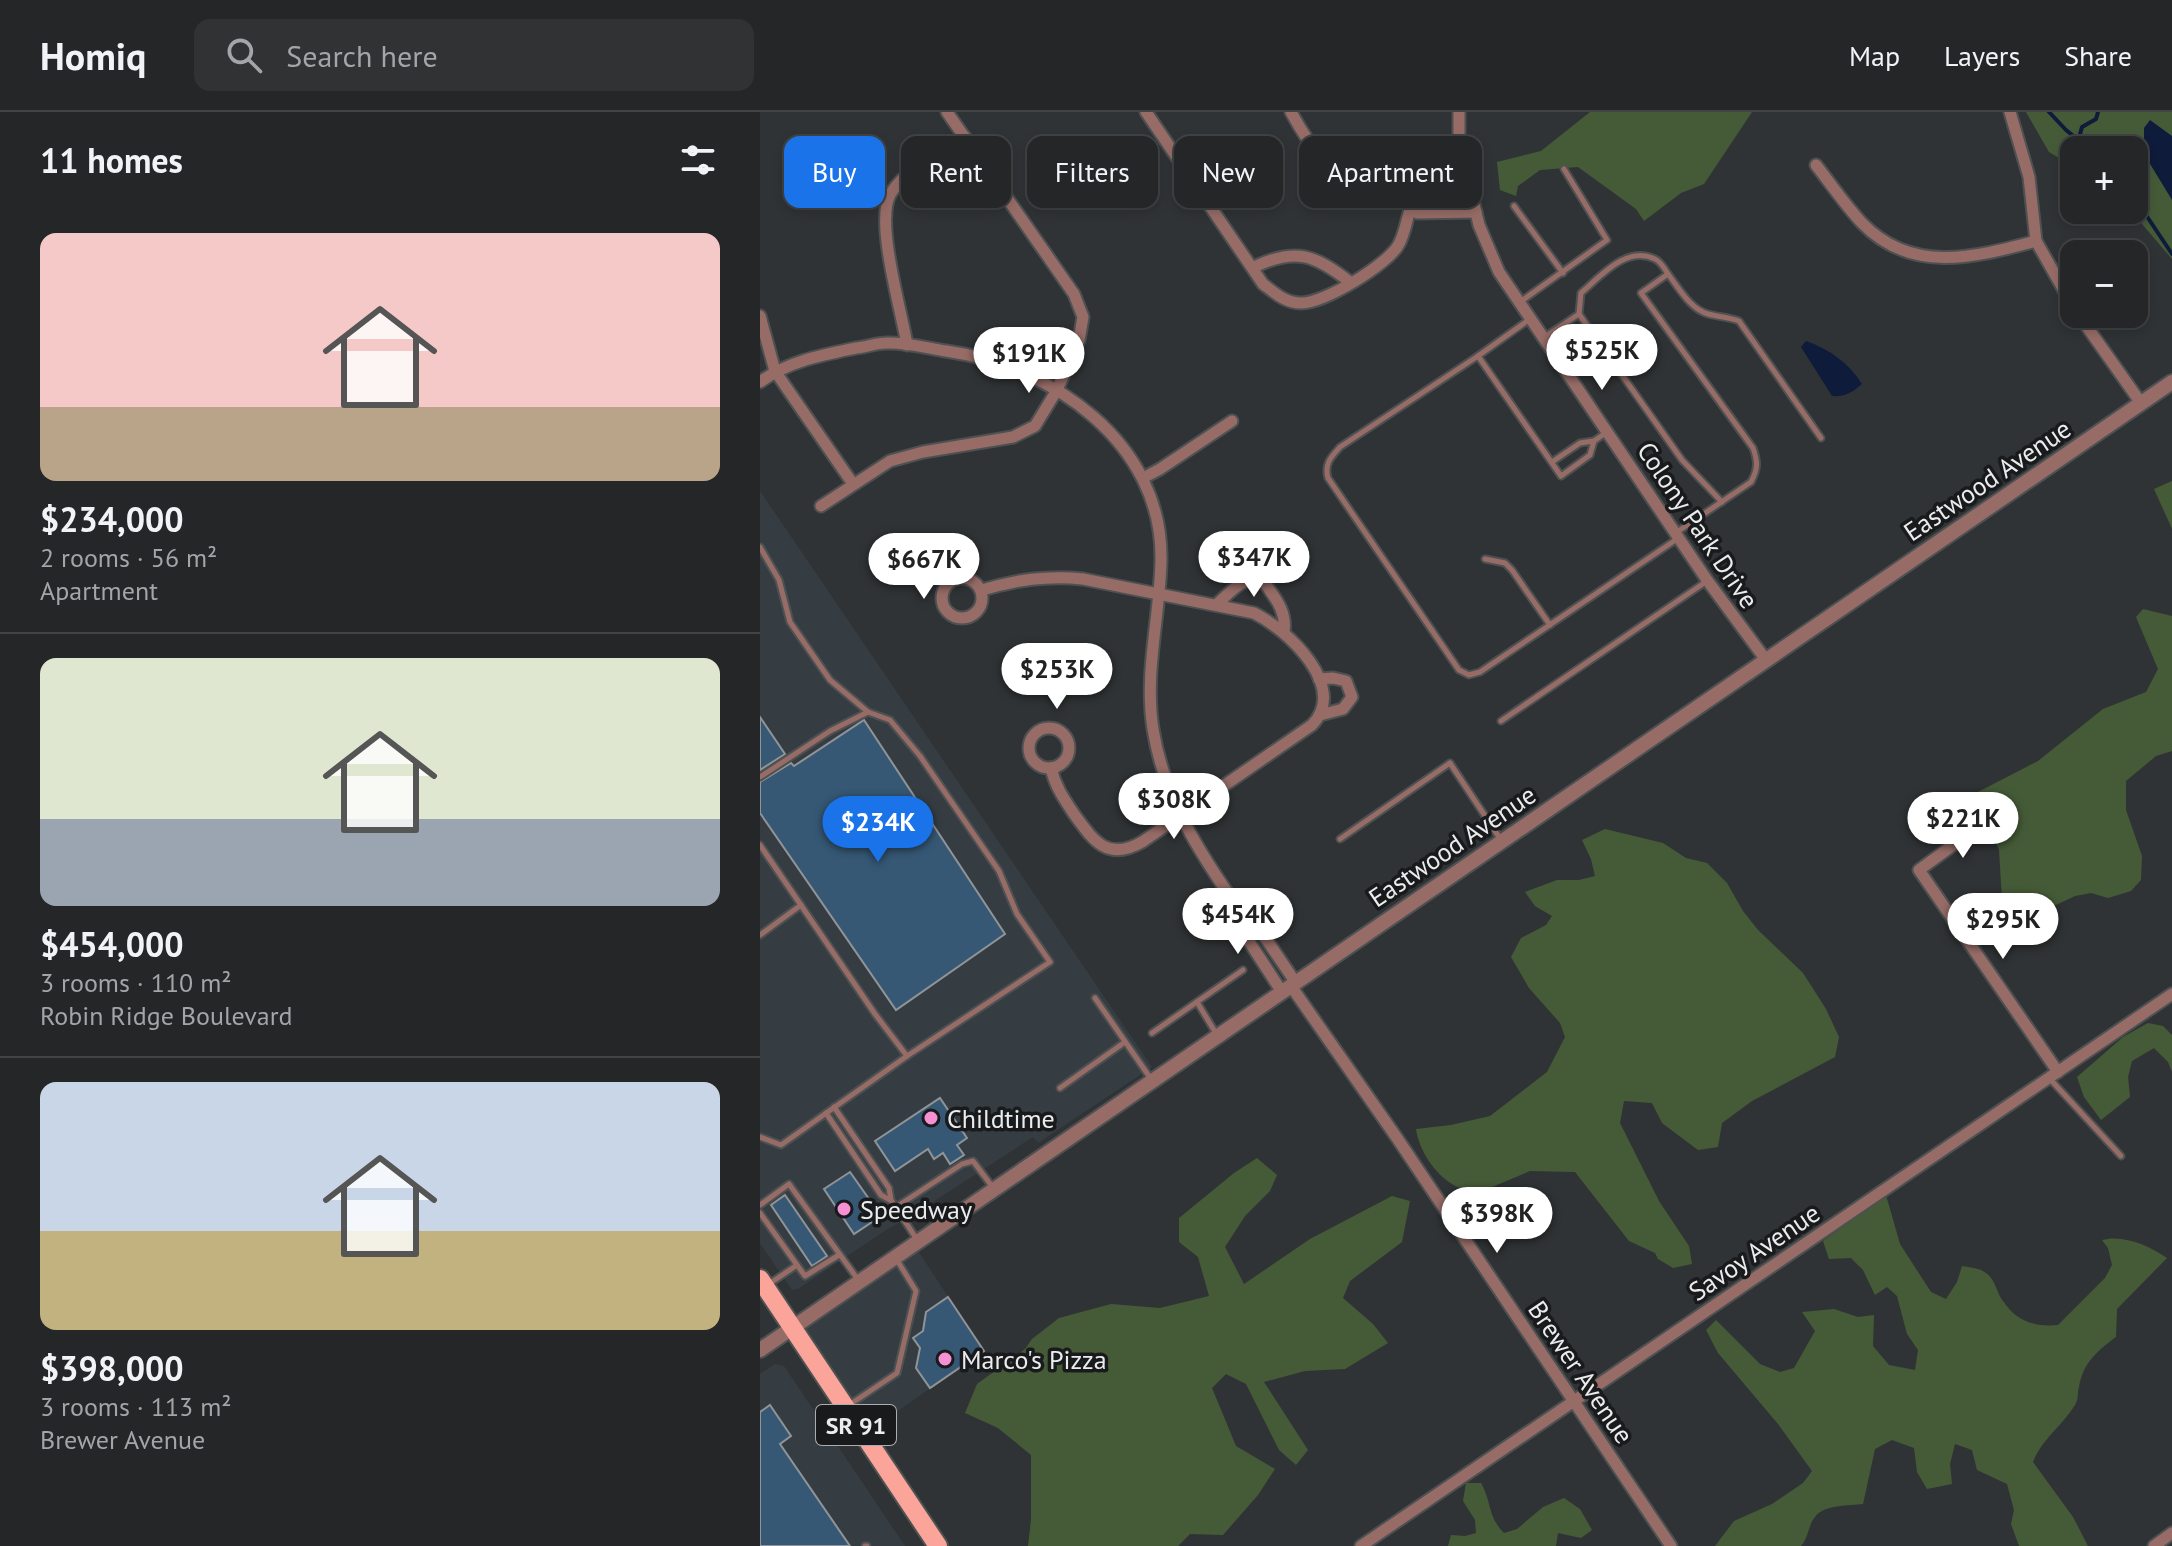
<!DOCTYPE html>
<html lang="en">
<head>
<meta charset="utf-8">
<style>
  :root { --surface:#242628; --page:#303234; --text:#f1f3f6; --muted:#a3a5a8; --line:#414345; --accent:#1a73e8 }
  body { margin:0; font-family:"PT Sans",sans-serif; background:var(--page); color:var(--text); height:100vh; display:flex; flex-direction:column; font-size:30px; white-space:nowrap }
  * { box-sizing:border-box; margin:0 }
  p { font-size:26px; color:var(--muted) }
  .icon { flex:none; width:44px; height:44px; fill:none; stroke:currentColor; stroke-width:2; stroke-linecap:round; stroke-linejoin:round }
  .map { position:relative; flex:1; overflow:hidden }
  .sheet { display:flex; flex-direction:column; background:var(--surface); width:760px }
  .sheet>* { flex:none }
  .guide { position:absolute; left:24px; top:24px; width:760px; height:72px; display:flex; gap:16px }
  .fabs { position:absolute; left:1300px; top:24px; display:grid; gap:16px }
  .fabs a { display:grid; place-items:center; width:88px; height:88px; border-radius:16px; background:var(--surface); box-shadow:0 4px 12px #0003,0 0 0 2px var(--line); font-size:40px }
  .price { position:absolute; translate:-50% -68px; padding:0 18px; border-radius:28px; background:#fff; color:#222; font-size:26px; line-height:52px; filter:drop-shadow(0 2px 4px #0008) }
  .price::after { content:''; position:absolute; left:50%; top:48px; width:24px; height:18px; margin-left:-12px; background:inherit; clip-path:polygon(0 0,100% 0,50% 100%) }
  .price.current { background:var(--accent); color:#fff }
  ul { padding:0; list-style:none }
  li { display:grid; align-content:center; gap:16px; height:424px; padding:0 40px }
  li+li { border-top:2px solid var(--line) }
  li span { display:grid; place-items:center; height:248px; border-radius:16px; color:#555 }
  li>.icon { margin-inline-start:auto }
  span .icon { width:144px; height:144px; fill:#fffc; stroke-width:1 }
  li b { font-size:34px }
  h2 { display:flex; justify-content:space-between; align-items:center; height:96px; padding:0 40px; font-size:34px }
  .pill { padding:0 28px; border-radius:16px; background:var(--surface); box-shadow:0 4px 12px #0003,0 0 0 2px var(--line); font-size:28px; line-height:72px }
  .pill.current { background:var(--accent); color:#fff }
  header { display:flex; align-items:center; gap:48px; box-sizing:border-box; height:112px; padding:0 40px; background:var(--surface); border-bottom:2px solid var(--line) }
  header strong { font-size:38px }
  nav { display:flex; gap:44px; margin-inline-start:auto; font-size:28px }
  .search { width:560px; height:72px; background:var(--page); display:flex; align-items:center; gap:20px; box-sizing:border-box; padding:0 28px; border-radius:16px; color:var(--muted); font-size:30px }
  main { display:flex; flex:1; min-height:0 }
  .map>svg:first-child { display:block }
</style>
</head>
<body>
<header>
<strong>Homiq</strong>
<div class="search"><svg class="icon" aria-label="search" viewBox="0 0 24 24"><circle cx="10" cy="10" r="6"/><path d="M15 15l6 6"/></svg>Search here</div>
<nav><a>Map</a><a>Layers</a><a>Share</a></nav>
</header>
<main>
<section class="sheet">
<h2>11 homes<svg class="icon" aria-label="filters" viewBox="0 0 24 24"><path d="M4 7h16M4 17h16"/><circle cx="9" cy="7" r="2"/><circle cx="15" cy="17" r="2"/></svg></h2>
<ul>
<li><span style="background:linear-gradient(#f6c9c9 70%,#b9a48a 0)"><svg class="icon" aria-label="home" viewBox="0 0 24 24"><path d="M3 11l9-7 9 7M6 9v11h12V9"/></svg></span><div><b>$234,000</b><p>2 rooms · 56 m²</p><p>Apartment</p></div></li>
<li><span style="background:linear-gradient(#dfe7d0 65%,#9aa5b1 0)"><svg class="icon" aria-label="home" viewBox="0 0 24 24"><path d="M3 11l9-7 9 7M6 9v11h12V9"/></svg></span><div><b>$454,000</b><p>3 rooms · 110 m²</p><p>Robin Ridge Boulevard</p></div></li>
<li><span style="background:linear-gradient(#c9d6e8 60%,#c2b280 0)"><svg class="icon" aria-label="home" viewBox="0 0 24 24"><path d="M3 11l9-7 9 7M6 9v11h12V9"/></svg></span><div><b>$398,000</b><p>3 rooms · 113 m²</p><p>Brewer Avenue</p></div></li>
</ul>
</section>
<div class="map">
<svg width="1412" height="1434" viewBox="0 0 1412 1434">
  <rect width="100%" height="100%" fill="#303335"/>
  <g fill="#353d43">
    <path d="M0,379L392,955L278,1031L273,1025L153,1103L126,1118L38,1177L32,1178L0,1131Z"/>
    <path d="M154,1133L224,1239L103,1323L32,1217Z"/>
    <path d="M15,1252L24,1254L145,1434H0V1262Z"/>
  </g>
  <g fill="#455b38">
    <path d="M830,0H992L944,72L921,81L884,109L876,97L818,55L780,58L758,74L756,84L740,78L737,50L781,39Z"/>
    <path d="M1266,0H1412V147L1370,98H1374V38H1314V55L1289,40Z"/>
    <path d="M1412,369V417L1394,377Z"/>
    <path d="M1383,497L1412,504V639L1396,644L1366,669V698L1382,744L1381,768L1371,779L1348,786L1331,781L1315,784L1281,800L1268,810L1250,809L1242,787L1239,738L1216,681L1278,649L1343,597L1386,580L1398,557L1376,505Z"/>
    <path d="M845,717L903,731L926,746L947,751L967,771L983,799L998,818L1043,861L1066,897L1079,925L1075,945L992,989L962,1011L958,1035L938,1038L902,1011L892,991L864,989L860,1011L899,1089L929,1134L932,1152L913,1156L898,1147L895,1141L869,1129L815,1060L770,1059L718,1081C710,1079 699,1077 692,1072C674,1061 659,1038 656,1017L691,1013L730,1004L787,960L805,925L800,911L769,876L751,845L761,826L786,813L792,804L775,794L765,780L797,768H819L835,764L831,747L822,728Z"/>
    <path d="M1388,911L1403,914L1412,923V960L1408,950L1394,936L1372,949L1368,965L1370,985L1341,1008L1324,985L1317,965L1363,925Z"/>
    <path d="M497,1046L517,1063L510,1079L485,1104L465,1135L484,1172L550,1127L632,1084L650,1089L642,1130L590,1169L583,1186L613,1212L628,1231L585,1257L545,1259L504,1270L548,1338L536,1353L519,1338L486,1272L466,1262L452,1276L476,1334L515,1357L498,1383L463,1423L430,1422L418,1434H268L271,1408V1343L238,1316L205,1301L217,1272L265,1237L272,1227L299,1206L351,1192L400,1196L449,1184L438,1145L419,1130V1106L474,1061Z"/>
    <path d="M1126,1083L1140,1132L1171,1180L1186,1187L1197,1170L1202,1154C1208,1155 1216,1156 1221,1158C1236,1165 1235,1178 1243,1189C1257,1210 1275,1215 1298,1213L1345,1166L1352,1153L1348,1136L1342,1128C1363,1122 1390,1134 1407,1146L1357,1197L1356,1225C1337,1239 1323,1251 1319,1275C1317,1281 1319,1287 1315,1293C1302,1314 1282,1327 1273,1350L1313,1405L1328,1434H1259L1251,1412L1254,1398L1247,1372L1217,1358L1212,1338L1195,1332L1190,1352L1192,1372L1167,1377L1157,1360L1154,1336L1132,1328L1115,1337L1103,1392C1089,1394 1064,1392 1055,1405C1048,1413 1049,1425 1041,1434H955L974,1409L1012,1392L1043,1371L1052,1359L1018,1312L958,1241L946,1218L956,1208L1000,1252L1020,1260L1034,1256L1055,1219L1042,1200L1074,1197L1098,1205L1114,1203L1113,1234L1129,1253L1155,1258L1158,1238L1147,1222L1137,1184L1127,1175L1115,1183L1103,1158L1091,1146L1069,1147L1063,1129Z"/>
    <path d="M706,1371H721C732,1390 727,1404 744,1421L757,1417L783,1395L804,1386L820,1397L832,1418L821,1426L798,1421L796,1434H688L691,1423L705,1424L716,1421L715,1408L703,1389Z"/>
  </g>
  <g fill="#0e1b3a">
    <path d="M1390,8L1412,24V88L1384,42V16Z"/>
    <path d="M1046,229C1069,237 1089,251 1102,272C1093,280 1085,285 1072,284L1041,235Z"/>
  </g>
  <g fill="none" stroke-linecap="round" stroke-linejoin="round">
    <g stroke="#0e1b3a" stroke-width="4">
      <path d="M1289,0L1306,18L1331,38"/>
      <path d="M1319,26L1322,15L1336,7L1338,0"/>
      <path d="M1374,85L1412,142"/>
    </g>
  </g>
  <g fill="#365875" stroke="#919497" stroke-width="2">
    <path d="M0,605L25,642L0,658Z"/>
    <path d="M104,608L245,822L136,898L0,701V670L31,651L34,654Z"/>
    <path d="M180,986L207,1026L197,1033L204,1043L190,1052L183,1041L174,1047L168,1037L135,1059L115,1029Z"/>
    <path d="M90,1060L121,1104L94,1122L64,1077Z"/>
    <path d="M25,1083L67,1144L52,1154L11,1093Z"/>
    <path d="M188,1185L224,1239L170,1276L156,1256L160,1236L153,1226L163,1219L166,1200Z"/>
    <path d="M10,1293L31,1324L20,1332L90,1434H0V1300Z"/>
  </g>
  <g fill="none" stroke-linecap="round" stroke-linejoin="round">
    <g stroke="#4e5152" stroke-width="9">
      <g id="service">
        <path d="M754,94L803,161"/>
        <path d="M908,162C905,157 900,149 895,147C866,133 840,165 821,181L819,202L922,348L962,390"/>
        <path d="M760,190L847,128L804,57"/>
        <path d="M783,226L819,202"/>
        <path d="M718,244L770,207"/>
        <path d="M834,329L830,343L801,364L718,244L580,335C571,345 564,352 568,366L699,558L709,563L720,560L917,427"/>
        <path d="M792,350L820,331L834,329L847,320"/>
        <path d="M917,420L991,370C998,357 998,350 993,336L881,181L908,162C919,176 930,197 948,202C959,205 969,205 979,209L1061,326"/>
        <path d="M0,435L19,468L30,510L70,568L108,600"/>
        <path d="M725,447L745,451L752,458L790,513"/>
        <path d="M741,609L947,469"/>
        <path d="M0,665L70,619L108,600L130,608L160,644L239,759L257,802L290,850L147,944"/>
        <path d="M580,727L690,651L741,728"/>
        <path d="M0,733L115,902L147,944L21,1033L0,1025"/>
        <path d="M0,823L41,793"/>
        <path d="M335,886L391,967"/>
        <path d="M437,890L457,923"/>
        <path d="M392,921L483,858"/>
        <path d="M1290,967L1361,1044"/>
        <path d="M300,976L365,930"/>
        <path d="M74,995L129,1076L131,1088L158,1129"/>
        <path d="M66,1001L121,1083L130,1088"/>
        <path d="M0,1093L29,1072L99,1169"/>
        <path d="M136,1095L202,1052L213,1049L234,1077"/>
        <path d="M0,1101L37,1153L9,1172"/>
        <path d="M37,1153L45,1164L79,1143"/>
        <path d="M89,1293L137,1261L156,1179L137,1148"/>
        <path d="M105,1434H107"/>
      </g>
    </g>
    <g stroke="#4e5152" stroke-width="15">
      <g id="minor">
        <path d="M386,0L503,172C515,181 525,191 541,191C563,192 629,152 639,132C648,115 647,97 657,80L709,65"/>
        <path d="M531,0C549,33 570,65 608,77C628,83 643,85 657,101L716,100"/>
        <path d="M699,0V31L719,113L739,160L947,468L1006,548"/>
        <path d="M1250,0L1269,65L1276,129L1314,196"/>
        <path d="M1056,53C1071,72 1085,93 1102,111C1152,163 1216,145 1276,129"/>
        <path d="M494,155C536,135 555,143 590,170"/>
        <path d="M1318,202L1381,291"/>
        <path d="M0,204L15,259L93,372"/>
        <path d="M147,233C142,200 114,108 131,81C146,57 181,40 205,25"/>
        <path d="M0,270C29,249 62,243 96,236C106,235 117,231 126,231C145,230 167,236 186,239C292,254 403,331 401,448C400,505 384,560 393,617C404,686 439,740 478,796L477,811L522,880"/>
        <path d="M383,366L400,357L472,309"/>
        <path d="M61,394L130,349L163,340L253,325L275,314L297,278L319,228L323,205L314,182L187,0"/>
        <circle cx="202" cy="486" r="20"/>
        <path d="M222,478C256,468 287,463 323,467L494,501C528,518 589,575 552,613L382,730C347,750 333,728 314,702C304,687 295,674 291,656"/>
        <path d="M456,493C471,480 483,462 504,470C515,486 527,499 524,520"/>
        <path d="M559,567L573,566L586,569L592,585L583,597L560,603"/>
        <circle cx="289" cy="636" r="20"/>
        <path d="M1226,709L1159,758L1298,960"/>
        <path d="M478,796L489,802L536,871"/>
        <path d="M531,874L637,1026L911,1434"/>
        <path d="M601,1434L1412,882"/>
        <path d="M1394,1434L1412,1421"/>
      </g>
    </g>
    <g stroke="#4e5152" stroke-width="18">
      <path id="tertiary" d="M0,1238L1412,270"/>
    </g>
    <g stroke="#4e5152" stroke-width="22">
      <path id="primary" d="M0,1167L178,1434"/>
    </g>
    <use href="#service" stroke="#976c67" stroke-width="5"/>
    <use href="#minor" stroke="#976c67" stroke-width="11"/>
    <use href="#tertiary" stroke="#976c67" stroke-width="14"/>
    <use href="#primary" stroke="#faa49a" stroke-width="18"/>
  </g>
  <g fill="#f591d2" stroke="#191a1c" stroke-width="3">
    <circle cx="171" cy="1006" r="8"/>
    <circle cx="84" cy="1097" r="8"/>
    <circle cx="185" cy="1247" r="8"/>
  </g>
  <g text-anchor="middle" dominant-baseline="central" stroke-width="7" stroke-linejoin="round" paint-order="stroke">
    <rect fill="#191a1c" stroke="#abadae" stroke-width="2" x="56" y="1293" width="80" height="40" rx="6"/>
    <g font-size="24" font-weight="bold" fill="#eaeced">
      <text x="96" y="1313">SR 91</text>
    </g>
    <g font-size="26" fill="#eaeced" stroke="#191a1c">
      <text transform="translate(1227 368) rotate(-34)">Eastwood Avenue</text>
      <text transform="translate(938 413) rotate(56)">Colony Park Drive</text>
      <text transform="translate(692 734) rotate(-34)">Eastwood Avenue</text>
      <text transform="translate(994 1140) rotate(-34)">Savoy Avenue</text>
      <text transform="translate(821 1260) rotate(56)">Brewer Avenue</text>
    </g>
    <g font-size="26" fill="#eaeced" stroke="#191a1c" text-anchor="start">
      <text x="187" y="1006">Childtime</text>
      <text x="100" y="1097">Speedway</text>
      <text x="201" y="1247">Marco's Pizza</text>
    </g>
  </g>
</svg>
<div class="fabs">
<a>+</a>
<a>−</a>
</div>
<b class="price" style="left:842px;top:280px">$525K</b>
<b class="price" style="left:269px;top:283px">$191K</b>
<b class="price" style="left:494px;top:487px">$347K</b>
<b class="price" style="left:164px;top:489px">$667K</b>
<b class="price" style="left:297px;top:599px">$253K</b>
<b class="price" style="left:414px;top:729px">$308K</b>
<b class="price" style="left:1203px;top:748px">$221K</b>
<b class="price current" style="left:118px;top:752px">$234K</b>
<b class="price" style="left:478px;top:844px">$454K</b>
<b class="price" style="left:1243px;top:849px">$295K</b>
<b class="price" style="left:737px;top:1143px">$398K</b>
<div class="guide">
<a class="pill current">Buy</a>
<a class="pill">Rent</a>
<a class="pill">Filters</a>
<a class="pill">New</a>
<a class="pill">Apartment</a>
</div>
</div>
</main>
</body>
</html>
